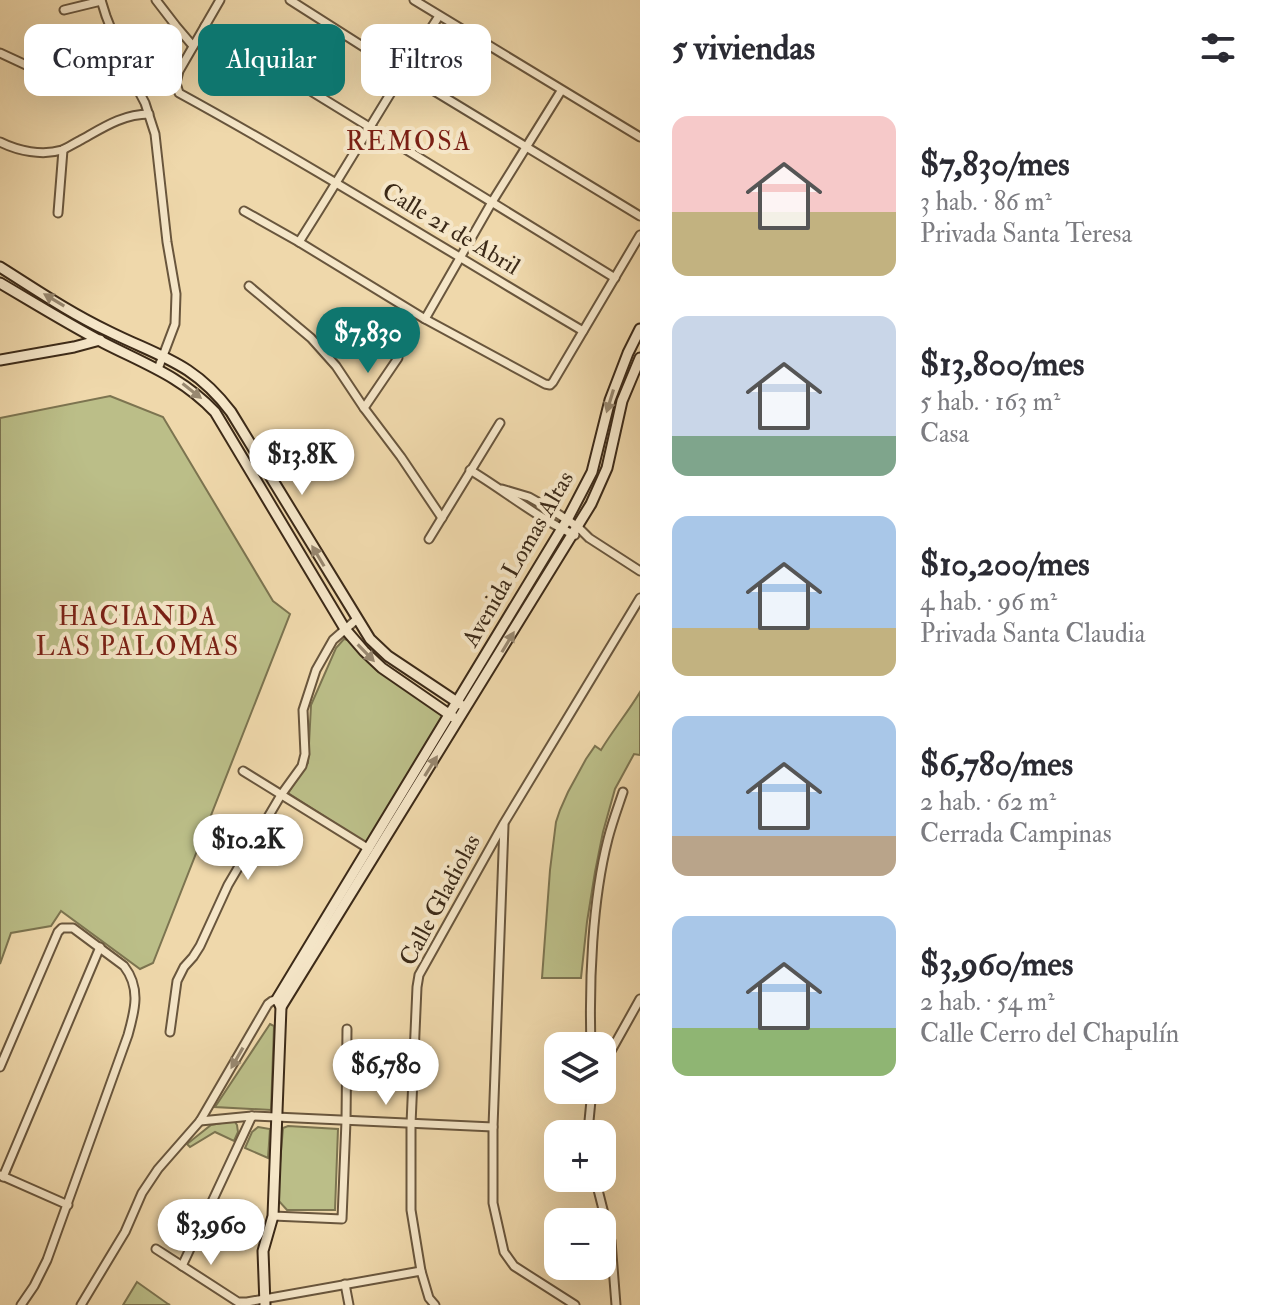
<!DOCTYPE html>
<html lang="es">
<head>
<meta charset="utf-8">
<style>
  :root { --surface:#fff; --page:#f7f7f7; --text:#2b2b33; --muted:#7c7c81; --accent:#0f766e }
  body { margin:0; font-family:"IM FELL Double Pica",serif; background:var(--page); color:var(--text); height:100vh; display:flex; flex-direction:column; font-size:30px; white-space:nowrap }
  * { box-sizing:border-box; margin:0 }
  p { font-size:26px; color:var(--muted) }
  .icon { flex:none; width:44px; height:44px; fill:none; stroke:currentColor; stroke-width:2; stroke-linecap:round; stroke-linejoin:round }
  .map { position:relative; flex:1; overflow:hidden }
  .panel { display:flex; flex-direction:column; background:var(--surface); width:632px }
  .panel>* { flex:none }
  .hud { position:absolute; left:24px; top:24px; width:496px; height:72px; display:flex; gap:16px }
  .controls { position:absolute; left:544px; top:1032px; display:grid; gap:16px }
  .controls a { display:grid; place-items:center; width:72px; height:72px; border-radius:16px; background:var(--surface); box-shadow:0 8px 32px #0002; font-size:40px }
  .price { position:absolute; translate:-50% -68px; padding:0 18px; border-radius:28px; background:#fff; color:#222; font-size:26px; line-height:52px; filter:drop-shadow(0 2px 4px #0008) }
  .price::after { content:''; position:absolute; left:50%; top:48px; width:24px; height:18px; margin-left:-12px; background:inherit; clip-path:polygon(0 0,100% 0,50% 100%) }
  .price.current { background:var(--accent); color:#fff }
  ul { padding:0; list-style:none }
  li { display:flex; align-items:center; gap:24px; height:200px; padding:0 32px }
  li span { display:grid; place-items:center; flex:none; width:224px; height:160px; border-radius:16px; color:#555 }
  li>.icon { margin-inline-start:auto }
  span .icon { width:96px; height:96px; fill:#fffc; stroke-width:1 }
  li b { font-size:34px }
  h2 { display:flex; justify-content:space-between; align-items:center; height:96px; padding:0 32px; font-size:34px }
  .chip { padding:0 28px; border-radius:16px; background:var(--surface); box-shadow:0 8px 32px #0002; font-size:28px; line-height:72px }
  .chip.current { background:var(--accent); color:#fff }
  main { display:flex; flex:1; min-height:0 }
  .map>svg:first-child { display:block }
</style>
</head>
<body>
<main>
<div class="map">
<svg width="640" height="1305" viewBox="0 0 640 1305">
  <rect width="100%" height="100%" fill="#efd8ab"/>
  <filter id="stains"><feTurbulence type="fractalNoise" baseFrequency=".0025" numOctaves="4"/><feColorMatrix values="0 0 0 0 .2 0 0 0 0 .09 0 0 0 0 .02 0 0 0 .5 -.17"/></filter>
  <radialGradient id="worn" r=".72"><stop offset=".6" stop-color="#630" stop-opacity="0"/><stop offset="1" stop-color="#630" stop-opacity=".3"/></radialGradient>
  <g fill="#bbbe88" stroke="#7c7450" stroke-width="2">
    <path d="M110,396L163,417L273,601L290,614L153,963L140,969L61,911L51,926L11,933L0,964V418Z"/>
    <path d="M344,639L351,641L446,717L369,845L288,793L308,763L311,705L336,648Z"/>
    <path d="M640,692V755L634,754L615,789L603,832L595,872L587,922L581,978H542L550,870L556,822L560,810L568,792L586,759L595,746L601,750C613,730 628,712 640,692Z"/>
    <path d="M270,1024L274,1026L271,1110L215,1107Z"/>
    <path d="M227,1122H235L237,1125L238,1132L234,1141L215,1132L190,1147L187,1144L211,1125Z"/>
    <path d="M288,1126L338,1129L335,1210H287L277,1199L283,1128Z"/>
    <path d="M258,1127L270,1129L268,1158L245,1148L252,1132Z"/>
    <path d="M137,1282L168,1304L170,1305H123Z"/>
  </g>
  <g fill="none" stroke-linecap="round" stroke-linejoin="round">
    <g stroke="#69563d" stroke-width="11">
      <g id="street">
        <path d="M101,0L106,16L126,67L145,103L155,134L167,242L176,294L175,324L158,369"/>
        <path d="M156,0L176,26L193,46"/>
        <path d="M220,0L179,71L176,83L179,93C316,168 449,252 583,331"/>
        <path d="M290,0L403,72L640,216"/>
        <path d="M414,0L640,137"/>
        <path d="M64,10L101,1"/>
        <path d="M205,26L615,278"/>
        <path d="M0,53L26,65"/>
        <path d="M79,80L126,67"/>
        <path d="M0,142C18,151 42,156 62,150C67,148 73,144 79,141C101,129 122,114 149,114"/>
        <path d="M244,211L299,242L425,319L545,384L550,385L553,382L640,235"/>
        <path d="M58,213L63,150"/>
        <path d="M299,242C347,167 391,90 439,16"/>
        <path d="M249,286L311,338L336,366L364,408L401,457L442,518"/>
        <path d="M425,319L492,202L561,91"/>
        <path d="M364,408L398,358"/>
        <path d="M470,470C505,491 537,518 575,535"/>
        <path d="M502,489L529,497L552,510L578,527L589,538L640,571"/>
        <path d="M429,539L500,423"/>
        <path d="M243,771L369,849"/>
        <path d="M504,825L493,1127V1203L504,1252L514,1266L575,1305"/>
        <path d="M170,1032L177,981L184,967L193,957L200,946L228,885L281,795L302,766L305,754L303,710L316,670L333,640L357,619"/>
        <path d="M591,1046C589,982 592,901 608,839C612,823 618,807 623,792"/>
        <path d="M0,1067L58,932L62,928H73L124,966C141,988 135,1010 128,1035L47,1260L34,1286L21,1305"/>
        <path d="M602,1067L640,999"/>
        <path d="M200,1121L252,1116L493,1127"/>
        <path d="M589,1134V1121L592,1090"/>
        <path d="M0,1175L68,1205"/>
        <path d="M3,1177L100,947"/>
        <path d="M595,1178L611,1241L616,1305"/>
        <path d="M273,1216L342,1219L346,1121L347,1029"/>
        <path d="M156,1249L238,1302H247L421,1271"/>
        <path d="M182,1266L252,1116"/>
        <path d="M345,1284L349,1305"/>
        <path d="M81,1305L125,1232L142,1193L158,1169L200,1121L268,1004L272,1001L280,999"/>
        <path d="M435,1305L429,1298L421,1271L411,1210V1124L417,987L419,975L504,823L640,598"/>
      </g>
    </g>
    <g stroke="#3c2a18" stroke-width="13">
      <g id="secondary">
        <path d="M0,267C35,289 70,313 108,331C160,357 193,362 231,412L370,639L388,656L460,704"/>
        <path d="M0,283C34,303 68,324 104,343C145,364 182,377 215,412L345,629L364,651L382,668L453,717"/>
        <path d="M0,360L74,347L100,340"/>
        <path d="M281,1007L591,504L607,468L622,401L640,358"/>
        <path d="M265,1305L263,1251L273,1216L281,1007L277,999L567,520L592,472L610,400L628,353L640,329"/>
      </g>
    </g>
    <use href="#street" stroke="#f5e6c8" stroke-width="7"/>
    <use href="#secondary" stroke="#f5e6c8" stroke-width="9"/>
  </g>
  <defs><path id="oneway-solid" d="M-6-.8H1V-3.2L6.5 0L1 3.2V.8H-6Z" transform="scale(2)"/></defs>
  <g fill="#988870">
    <use href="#oneway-solid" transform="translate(54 300) rotate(-149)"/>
    <use href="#oneway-solid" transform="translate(192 391) rotate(38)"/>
    <use href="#oneway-solid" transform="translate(610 401) rotate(107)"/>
    <use href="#oneway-solid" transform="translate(318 556) rotate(-121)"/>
    <use href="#oneway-solid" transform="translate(508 642) rotate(-59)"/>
    <use href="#oneway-solid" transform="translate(366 653) rotate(46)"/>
    <use href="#oneway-solid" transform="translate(431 766) rotate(-58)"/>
    <use href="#oneway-solid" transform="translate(237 1058) rotate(120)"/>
  </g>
  <g text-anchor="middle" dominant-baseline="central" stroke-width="8" stroke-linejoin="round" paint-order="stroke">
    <g font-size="24" fill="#3c2a18" stroke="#f5e6c8">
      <text transform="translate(451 229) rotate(31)">Calle 21 de Abril</text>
      <text transform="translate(518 559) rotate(-60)">Avenida Lomas Altas</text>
      <text transform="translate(440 900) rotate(-62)">Calle Gladiolas</text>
    </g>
    <g font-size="26" letter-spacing="2" fill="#7a1f14" stroke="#f5e6c8">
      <text x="409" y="142">REMOSA</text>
      <text x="138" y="617">HACIANDA<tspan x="138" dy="30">LAS PALOMAS</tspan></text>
    </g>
  </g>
  <rect width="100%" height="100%" filter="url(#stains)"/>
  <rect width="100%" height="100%" fill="url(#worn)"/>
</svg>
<div class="controls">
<a><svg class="icon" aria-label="layers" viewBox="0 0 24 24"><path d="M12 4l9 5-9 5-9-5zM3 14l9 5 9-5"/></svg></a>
<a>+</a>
<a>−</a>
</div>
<b class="price current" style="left:368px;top:375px">$7,830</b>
<b class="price" style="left:302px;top:497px">$13.8K</b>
<b class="price" style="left:248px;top:882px">$10.2K</b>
<b class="price" style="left:386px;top:1107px">$6,780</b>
<b class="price" style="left:211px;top:1267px">$3,960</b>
<div class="hud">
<a class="chip">Comprar</a>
<a class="chip current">Alquilar</a>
<a class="chip">Filtros</a>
</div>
</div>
<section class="panel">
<h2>5 viviendas<svg class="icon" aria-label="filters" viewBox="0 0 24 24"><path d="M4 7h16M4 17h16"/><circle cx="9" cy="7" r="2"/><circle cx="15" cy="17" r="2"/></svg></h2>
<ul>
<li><span style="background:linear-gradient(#f6c9c9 60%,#c2b280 0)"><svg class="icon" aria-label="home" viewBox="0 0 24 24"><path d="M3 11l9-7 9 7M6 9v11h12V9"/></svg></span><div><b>$7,830/mes</b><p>3 hab. · 86 m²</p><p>Privada Santa Teresa</p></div></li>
<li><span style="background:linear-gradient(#c9d6e8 75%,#7fa58c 0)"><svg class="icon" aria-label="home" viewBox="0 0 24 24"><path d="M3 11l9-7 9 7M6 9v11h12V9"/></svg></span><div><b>$13,800/mes</b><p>5 hab. · 163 m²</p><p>Casa</p></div></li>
<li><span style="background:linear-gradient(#a9c7e8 70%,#c2b280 0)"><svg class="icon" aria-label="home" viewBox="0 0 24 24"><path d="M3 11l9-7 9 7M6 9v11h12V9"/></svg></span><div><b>$10,200/mes</b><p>4 hab. · 96 m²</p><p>Privada Santa Claudia</p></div></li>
<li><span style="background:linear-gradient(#a9c7e8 75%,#b9a48a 0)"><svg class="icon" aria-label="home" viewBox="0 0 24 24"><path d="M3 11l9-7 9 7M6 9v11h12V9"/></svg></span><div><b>$6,780/mes</b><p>2 hab. · 62 m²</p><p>Cerrada Campinas</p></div></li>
<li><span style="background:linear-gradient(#a9c7e8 70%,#8fb573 0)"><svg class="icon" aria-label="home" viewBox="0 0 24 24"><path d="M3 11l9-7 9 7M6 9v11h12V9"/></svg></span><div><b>$3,960/mes</b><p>2 hab. · 54 m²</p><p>Calle Cerro del Chapulín</p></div></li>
</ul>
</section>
</main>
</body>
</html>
